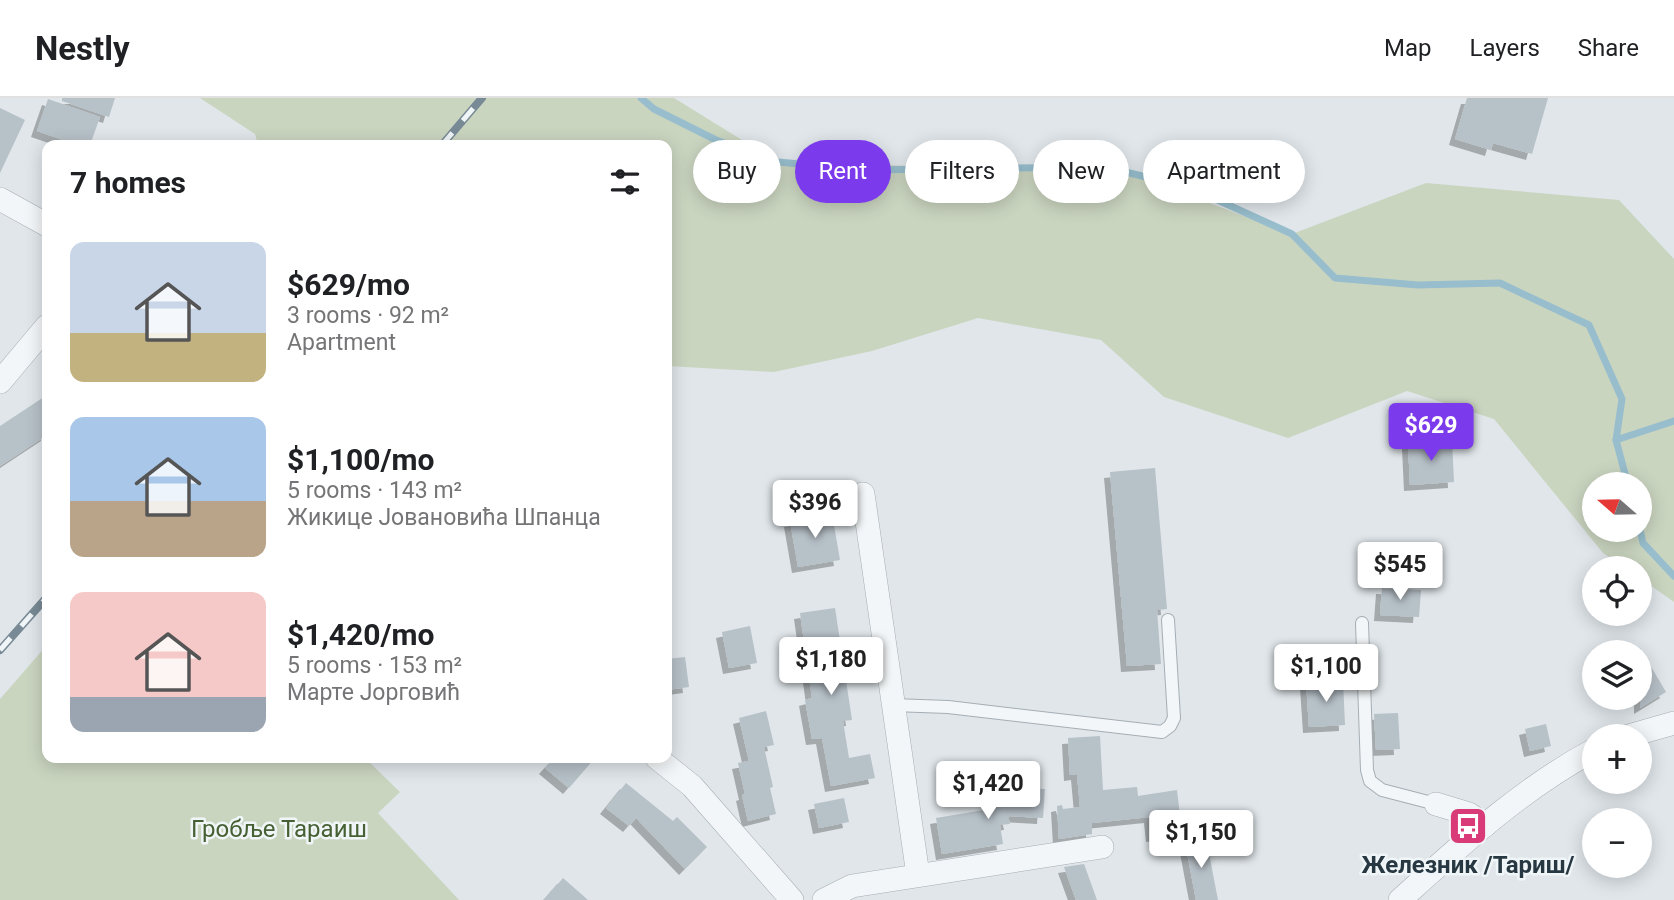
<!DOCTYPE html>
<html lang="en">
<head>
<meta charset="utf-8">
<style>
  :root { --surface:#fff; --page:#f2f2f2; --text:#202124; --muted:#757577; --line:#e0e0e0; --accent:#7c3aed }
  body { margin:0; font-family:Roboto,sans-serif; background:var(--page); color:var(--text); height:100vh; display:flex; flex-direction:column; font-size:26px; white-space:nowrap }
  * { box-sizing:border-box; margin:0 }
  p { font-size:23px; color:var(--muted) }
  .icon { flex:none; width:38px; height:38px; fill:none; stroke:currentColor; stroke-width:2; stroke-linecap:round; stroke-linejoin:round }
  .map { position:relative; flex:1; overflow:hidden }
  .side { position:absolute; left:42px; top:42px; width:630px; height:623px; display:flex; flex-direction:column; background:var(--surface); border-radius:14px; box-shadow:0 4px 18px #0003 }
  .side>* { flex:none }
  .hud { position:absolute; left:693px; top:42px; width:665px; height:63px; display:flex; gap:14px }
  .needle { width:46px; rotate:290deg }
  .controls { position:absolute; left:1582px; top:374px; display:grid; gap:14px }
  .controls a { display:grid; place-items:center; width:70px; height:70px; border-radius:50%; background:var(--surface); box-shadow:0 4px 18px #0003; font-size:35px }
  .price { position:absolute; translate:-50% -60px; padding:0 16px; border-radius:7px; background:#fff; color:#222; font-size:23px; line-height:46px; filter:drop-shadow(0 2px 4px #0008) }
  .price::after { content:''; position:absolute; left:50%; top:42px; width:21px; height:16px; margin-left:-10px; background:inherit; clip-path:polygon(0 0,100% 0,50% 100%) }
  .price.on { background:var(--accent); color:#fff }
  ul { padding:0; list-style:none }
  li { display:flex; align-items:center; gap:21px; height:175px; padding:0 28px }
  li span { display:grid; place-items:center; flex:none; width:196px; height:140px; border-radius:14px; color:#555 }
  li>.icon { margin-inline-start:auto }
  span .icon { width:84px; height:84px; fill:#fffc; stroke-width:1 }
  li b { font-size:30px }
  h2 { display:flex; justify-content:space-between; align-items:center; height:84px; padding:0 28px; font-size:30px }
  .pill { padding:0 24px; border-radius:32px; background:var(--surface); box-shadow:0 4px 18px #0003; font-size:24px; line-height:63px }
  .pill.on { background:var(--accent); color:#fff }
  header { display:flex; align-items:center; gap:42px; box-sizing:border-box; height:98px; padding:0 35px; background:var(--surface); border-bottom:2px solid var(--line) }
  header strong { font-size:33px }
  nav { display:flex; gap:38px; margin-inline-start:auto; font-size:24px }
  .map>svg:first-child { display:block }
</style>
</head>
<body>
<header>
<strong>Nestly</strong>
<nav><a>Map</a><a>Layers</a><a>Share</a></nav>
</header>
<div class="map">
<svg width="1674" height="802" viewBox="0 0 1674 802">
  <defs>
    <filter id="shadow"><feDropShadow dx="-6" dy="6" stdDeviation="0" flood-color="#0004"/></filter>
  </defs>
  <rect width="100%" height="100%" fill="#e0e6ea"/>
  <g fill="#cad5c0" fill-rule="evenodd">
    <path d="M200,0H674L778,64L1127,74L1292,136L1426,85L1619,102L1674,161V504L1640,480V471H1626L1603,455L1494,321L1407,293L1288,340L1164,299L1101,242L978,220L872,253L774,274L667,268V47H258L255,36ZM1594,387H1640V432H1594Z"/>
    <path d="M47,547V660H365L400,694L378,715L459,802H0V601Z"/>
  </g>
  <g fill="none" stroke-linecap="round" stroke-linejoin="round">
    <g stroke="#98becd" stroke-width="7">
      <path d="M641,0L654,11L716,42L778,64L865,72L1104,69L1189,89L1292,136L1335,180L1418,187L1500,185L1589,227L1622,301L1616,342L1628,387"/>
      <path d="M1616,342L1674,323"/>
      <path d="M1640,432L1643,445L1674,478"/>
    </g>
  </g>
  <g fill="#b7c1c8" filter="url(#shadow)">
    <path d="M62,0H115L109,19L62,3Z"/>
    <path d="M1467,0H1548L1532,56L1493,45L1491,52L1455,41Z"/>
    <path d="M48,1L100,19L90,47H78L37,33Z"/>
    <path d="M0,10L25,22L0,75Z"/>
    <path d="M47,297V337L0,368V328Z"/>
    <path d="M1452,342L1454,384L1410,387L1408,345Z"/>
    <path d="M1155,370L1167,511L1157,512L1161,566L1127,568L1110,374Z"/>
    <path d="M832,416L840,462L798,469L790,423Z"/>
    <path d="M1382,490L1421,492L1419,519L1380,517Z"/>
    <path d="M835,510L852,622L843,623L849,660L870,656L875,680L831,688L822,640L812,641L805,602L812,600L800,515Z"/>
    <path d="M750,528L757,565L729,570L722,534Z"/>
    <path d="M1640,550L1666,594L1640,610Z"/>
    <path d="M685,559L689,589L667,592V561Z"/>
    <path d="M1343,583L1345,627L1309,629L1306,584Z"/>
    <path d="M766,613L774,647L764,649L773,689L770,690L776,716L748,723L742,697L745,696L738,665L749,663L739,620Z"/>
    <path d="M1398,615L1400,651L1376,652L1374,616Z"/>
    <path d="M1546,626L1551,648L1530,653L1525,631Z"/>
    <path d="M1100,638L1103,692L1137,689L1138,698L1177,692L1182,734L1152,738L1150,719L1092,725V736L1059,741L1057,708L1062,707L1063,711L1080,709L1077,676L1070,677L1068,640Z"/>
    <path d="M554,660H595L569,690L545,670Z"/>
    <path d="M626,685L673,723L677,719L707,749L685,771L636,720L629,728L606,710Z"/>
    <path d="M1019,690L1045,691L1043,720L1008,718L1010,726L1000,727L1003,746L942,756L936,720L990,711L989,699L1019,694Z"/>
    <path d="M844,700L849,724L819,730L814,706Z"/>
    <path d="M1206,740L1218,802H1196L1185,744Z"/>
    <path d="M1084,766L1097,802H1076L1064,769Z"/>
    <path d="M563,780L588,802H544Z"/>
  </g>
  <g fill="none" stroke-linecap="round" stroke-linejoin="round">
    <g stroke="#a5aeb5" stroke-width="14">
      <g id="service">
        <path d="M1362,525L1367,672L1370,683L1382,692L1436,706"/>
        <path d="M893,607L948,609L1162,634L1170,628L1174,620L1168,522"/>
      </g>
    </g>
    <g stroke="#a5aeb5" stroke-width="24">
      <g id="minor">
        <path d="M0,101L47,127"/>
        <path d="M0,284L47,228"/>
        <path d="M863,396L918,777"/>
        <path d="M1625,639L1674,625"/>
        <path d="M657,660L692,688L792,802"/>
        <path d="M1436,706L1469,716L1485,727"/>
        <path d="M824,802L852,788L1102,749"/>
        <path d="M1400,802C1461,747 1521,691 1594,652"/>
      </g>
    </g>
    <use href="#service" stroke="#f3f6f8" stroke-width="12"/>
    <use href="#minor" stroke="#f3f6f8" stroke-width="23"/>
    <g stroke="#788a95" stroke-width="8">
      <g id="rail">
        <path d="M442,47L482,0"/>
        <path d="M0,552L47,499"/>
      </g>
    </g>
    <use href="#rail" stroke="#f0f5f7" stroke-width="5" stroke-dasharray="16" stroke-linecap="butt"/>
  </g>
  <defs>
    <g id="bus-square" transform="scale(2.0125)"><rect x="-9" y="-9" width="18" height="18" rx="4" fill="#d93b78" stroke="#f0f5f7"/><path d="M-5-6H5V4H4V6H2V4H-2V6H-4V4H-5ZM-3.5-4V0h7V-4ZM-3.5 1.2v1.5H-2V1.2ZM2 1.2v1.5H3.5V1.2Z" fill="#fff"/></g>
  </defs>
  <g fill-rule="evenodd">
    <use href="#bus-square" x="1468" y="728"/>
  </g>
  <g text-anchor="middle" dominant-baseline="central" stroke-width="5" stroke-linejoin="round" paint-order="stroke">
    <g font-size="24" fill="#466033" stroke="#f0f5f7">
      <text x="279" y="731">Гробље Тараиш</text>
    </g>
    <g font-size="24" font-weight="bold" fill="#273843" stroke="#f0f5f7">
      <text x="1468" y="767">Железник /Тариш/</text>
    </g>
  </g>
</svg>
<div class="controls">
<a><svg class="needle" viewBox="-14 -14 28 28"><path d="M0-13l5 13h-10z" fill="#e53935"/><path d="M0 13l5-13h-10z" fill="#757577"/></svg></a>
<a><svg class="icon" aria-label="locate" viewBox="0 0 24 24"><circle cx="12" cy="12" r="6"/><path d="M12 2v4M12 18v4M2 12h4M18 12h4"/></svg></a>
<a><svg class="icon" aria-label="layers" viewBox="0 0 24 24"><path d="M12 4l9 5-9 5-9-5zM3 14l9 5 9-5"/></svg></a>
<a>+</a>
<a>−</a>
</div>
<b class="price on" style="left:1431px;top:365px">$629</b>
<b class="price" style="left:815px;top:442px">$396</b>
<b class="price" style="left:1400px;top:504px">$545</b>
<b class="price" style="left:831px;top:599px">$1,180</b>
<b class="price" style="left:1326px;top:606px">$1,100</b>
<b class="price" style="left:988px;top:723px">$1,420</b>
<b class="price" style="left:1201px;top:772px">$1,150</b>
<div class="hud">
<a class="pill">Buy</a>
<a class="pill on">Rent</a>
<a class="pill">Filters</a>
<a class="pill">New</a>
<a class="pill">Apartment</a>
</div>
<section class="side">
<h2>7 homes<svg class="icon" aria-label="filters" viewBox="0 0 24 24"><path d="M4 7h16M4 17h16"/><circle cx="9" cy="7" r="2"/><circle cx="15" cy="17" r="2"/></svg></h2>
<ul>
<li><span style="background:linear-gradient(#c9d6e8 65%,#c2b280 0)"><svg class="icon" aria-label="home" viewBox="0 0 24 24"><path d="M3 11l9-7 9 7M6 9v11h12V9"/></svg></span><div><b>$629/mo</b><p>3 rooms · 92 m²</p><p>Apartment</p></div></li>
<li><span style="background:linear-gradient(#a9c7e8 60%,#b9a48a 0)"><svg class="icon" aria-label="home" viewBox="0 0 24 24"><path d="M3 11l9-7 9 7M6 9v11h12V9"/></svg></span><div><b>$1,100/mo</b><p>5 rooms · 143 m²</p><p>Жикице Јовановића Шпанца</p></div></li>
<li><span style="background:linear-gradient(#f6c9c9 75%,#9aa5b1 0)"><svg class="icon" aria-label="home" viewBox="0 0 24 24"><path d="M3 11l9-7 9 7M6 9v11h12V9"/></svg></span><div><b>$1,420/mo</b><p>5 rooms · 153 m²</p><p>Марте Јорговић</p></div></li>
</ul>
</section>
</div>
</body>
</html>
